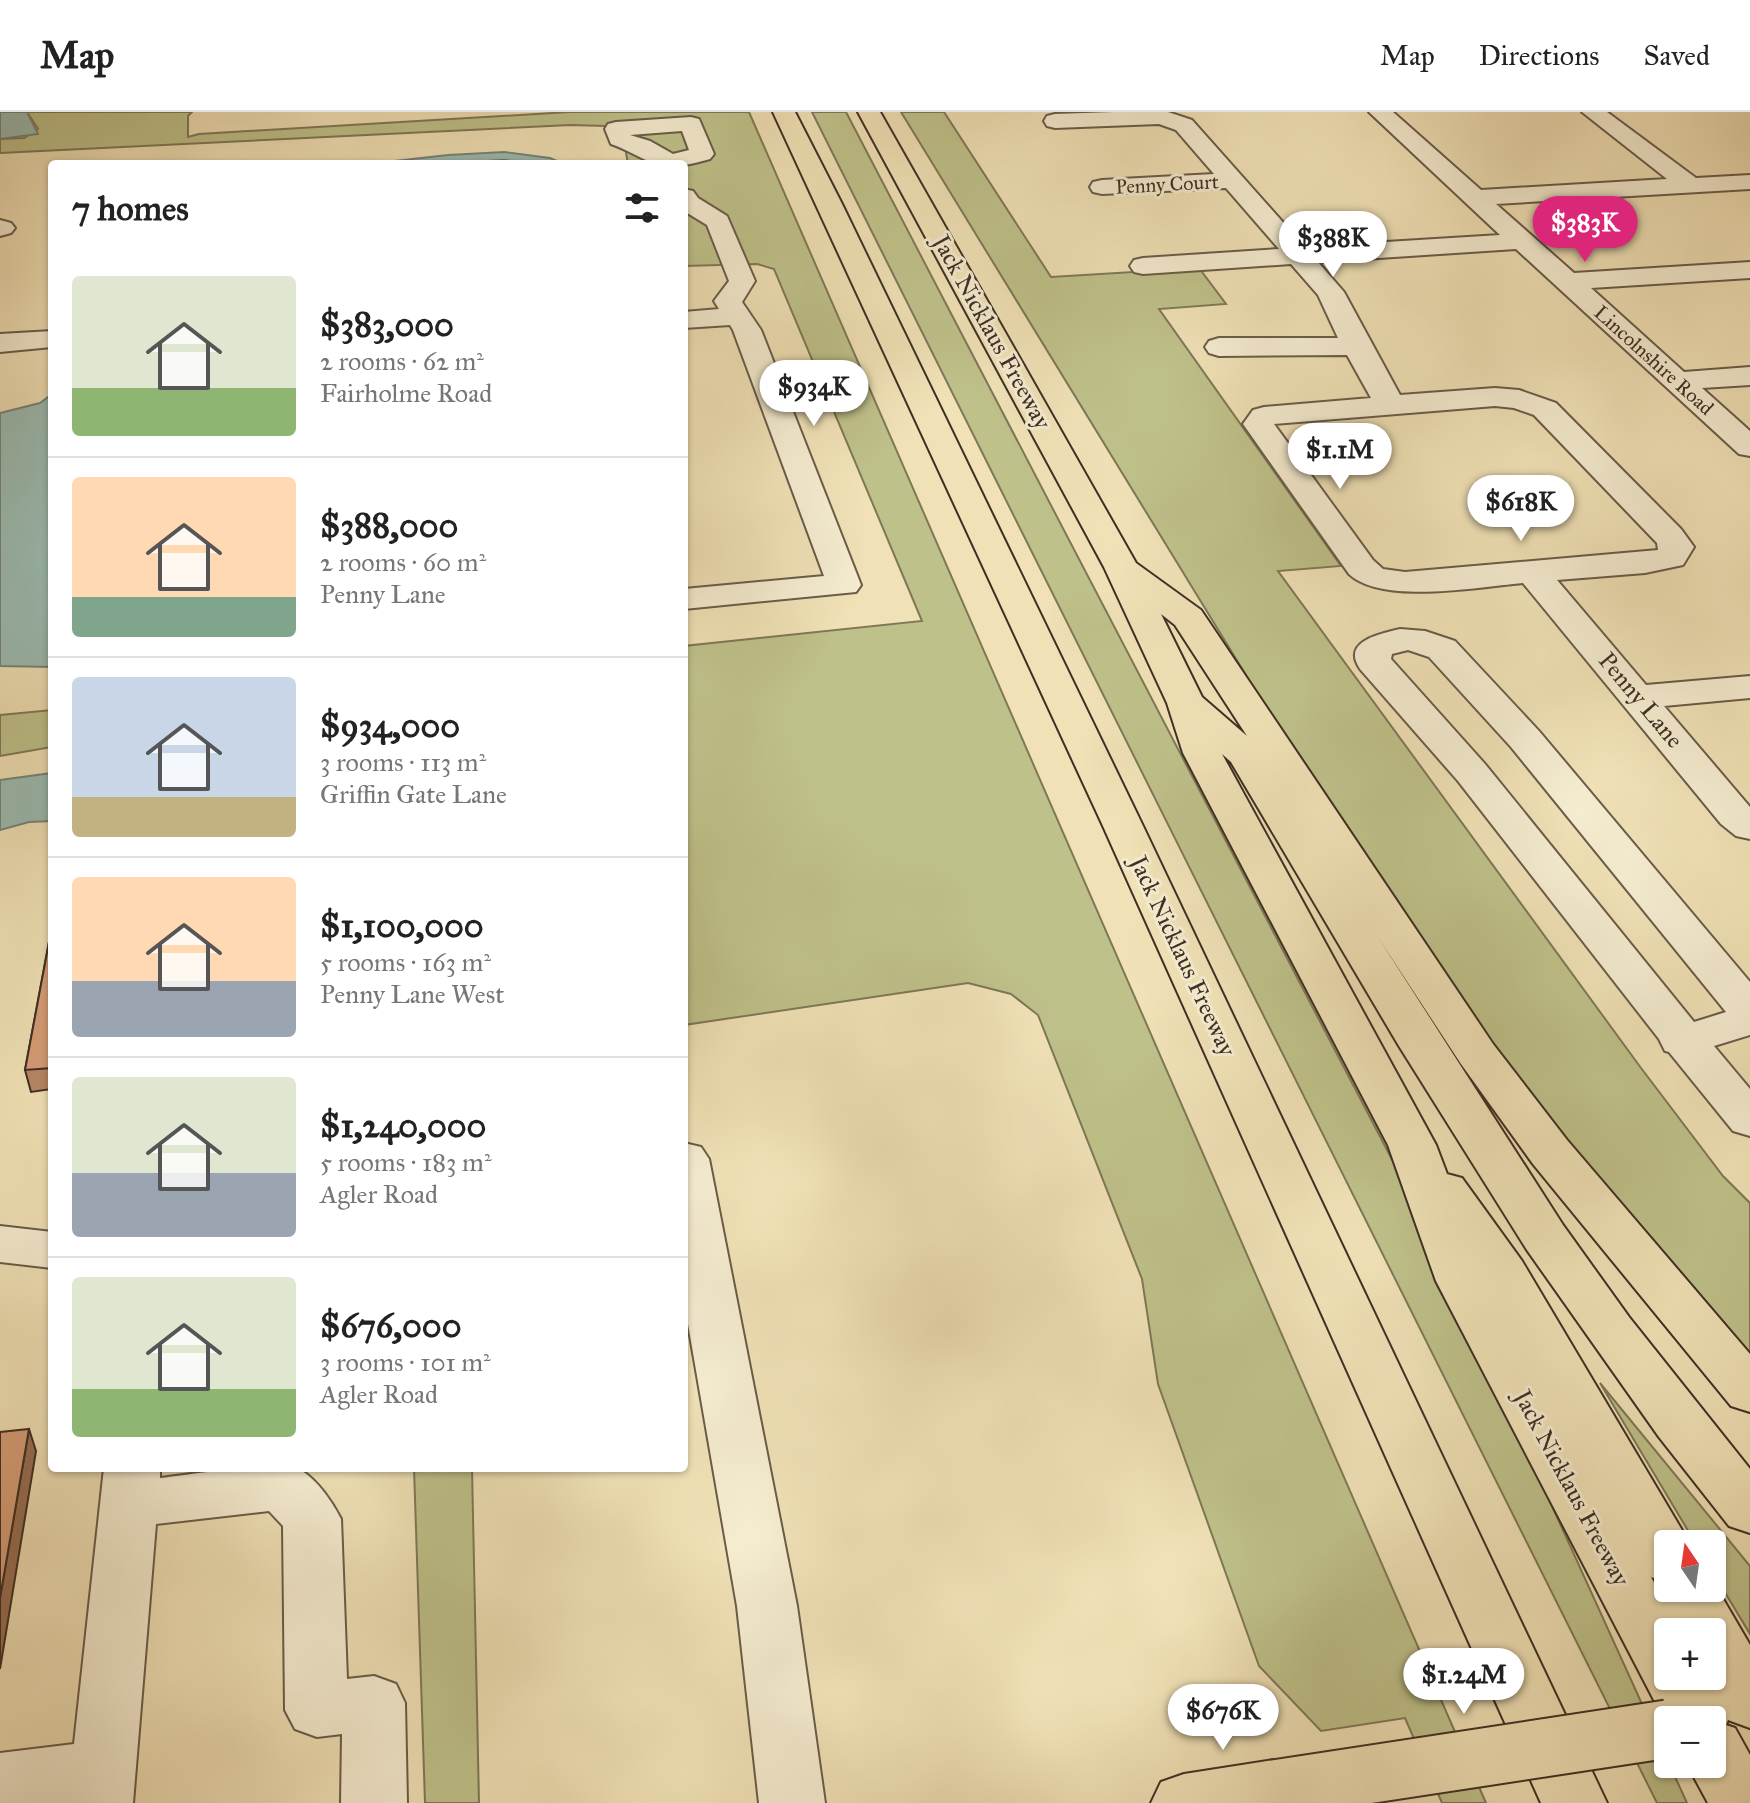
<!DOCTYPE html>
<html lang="en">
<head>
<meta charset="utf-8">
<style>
  :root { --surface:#fff; --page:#f6f6f6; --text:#222; --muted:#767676; --line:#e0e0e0; --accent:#db2777 }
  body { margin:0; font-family:"IM FELL Great Primer",serif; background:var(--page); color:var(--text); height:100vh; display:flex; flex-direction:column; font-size:30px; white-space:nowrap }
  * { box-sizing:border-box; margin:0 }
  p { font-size:26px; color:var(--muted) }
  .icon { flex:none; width:44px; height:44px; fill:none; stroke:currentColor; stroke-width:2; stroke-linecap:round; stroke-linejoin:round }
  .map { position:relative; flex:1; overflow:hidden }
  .side { position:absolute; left:48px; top:48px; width:640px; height:1312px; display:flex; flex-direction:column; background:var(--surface); border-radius:8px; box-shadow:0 2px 6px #0004 }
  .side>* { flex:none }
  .needle { width:52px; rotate:347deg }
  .fabs { position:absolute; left:1654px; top:1418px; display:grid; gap:16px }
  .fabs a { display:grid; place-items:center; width:72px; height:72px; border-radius:8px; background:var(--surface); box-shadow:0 2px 6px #0004; font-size:40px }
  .price { position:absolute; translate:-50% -68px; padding:0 18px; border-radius:28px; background:#fff; color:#222; font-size:26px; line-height:52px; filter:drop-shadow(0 2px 4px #0008) }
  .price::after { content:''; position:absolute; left:50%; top:48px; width:24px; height:18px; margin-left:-12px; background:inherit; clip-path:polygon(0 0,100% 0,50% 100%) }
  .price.active { background:var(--accent); color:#fff }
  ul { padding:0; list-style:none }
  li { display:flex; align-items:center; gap:24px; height:200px; padding:0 24px }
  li+li { border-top:2px solid var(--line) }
  li span { display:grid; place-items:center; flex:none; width:224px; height:160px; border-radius:8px; color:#555 }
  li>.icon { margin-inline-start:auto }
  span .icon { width:96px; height:96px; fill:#fffc; stroke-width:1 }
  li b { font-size:34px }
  h2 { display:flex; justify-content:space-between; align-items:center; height:96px; padding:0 24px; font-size:34px }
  header { display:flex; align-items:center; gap:48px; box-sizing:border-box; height:112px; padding:0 40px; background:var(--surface); border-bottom:2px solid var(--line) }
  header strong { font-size:38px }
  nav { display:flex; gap:44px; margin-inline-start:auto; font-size:28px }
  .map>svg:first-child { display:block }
</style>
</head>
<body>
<header>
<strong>Map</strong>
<nav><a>Map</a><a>Directions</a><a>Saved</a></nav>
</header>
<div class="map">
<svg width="1750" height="1691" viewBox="0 0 1750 1691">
  <rect width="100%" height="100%" fill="#f0e1b6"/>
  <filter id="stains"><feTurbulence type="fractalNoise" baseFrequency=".0025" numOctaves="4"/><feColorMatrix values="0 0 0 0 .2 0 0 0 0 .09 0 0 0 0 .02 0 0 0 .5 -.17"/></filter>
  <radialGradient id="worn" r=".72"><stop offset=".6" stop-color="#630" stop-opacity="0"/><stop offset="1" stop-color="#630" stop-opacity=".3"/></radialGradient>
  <g fill="#bfc18a" stroke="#7e7858" stroke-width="2">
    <path d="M27,0H192L188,4V25L199,22L569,0H749L1486,1691H1442L1405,1606L1321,1619L1259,1554L1158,1272L1142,1167L1038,903L1011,882L968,871L684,913V534L922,509L774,157L757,152L684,154V52H628L622,18L606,14L570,13L0,41V27L24,26L38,17Z"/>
    <path d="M812,0H846L1412,1086L1687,1691H1657Z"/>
    <path d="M901,0H944L1051,165L1199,156L1226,192L1159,197L1341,454L1278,459L1641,956L1723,1064L1750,1091V1245L1558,1033L1320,684Z"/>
    <path d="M52,598V635L0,644V603Z"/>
    <path d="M1600,1271L1750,1454V1522L1712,1459V1432H1696Z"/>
    <path d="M414,1356H472L479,1691H425Z"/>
  </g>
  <g fill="#9bbcb2" stroke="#76847a" stroke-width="2">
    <path d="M0,0H27L38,22L0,27Z"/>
    <path d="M504,40L550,46L564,52H368L448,43Z"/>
    <path d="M52,282V555L0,554V301L40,291Z"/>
    <path d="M52,661V709L29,710L0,718V668Z"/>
  </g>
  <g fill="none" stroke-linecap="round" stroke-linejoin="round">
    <path stroke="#6c766c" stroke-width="2" d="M435,52L504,48L535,52"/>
    <g stroke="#6a5c49" stroke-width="4">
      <g id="minor">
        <path d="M1113,0H1168L1192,8L1305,135L1500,123L1369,0H1393L1481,78L1667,67L1582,0H1607L1696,66L1750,63V77L1496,92L1574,161L1750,150V166L1591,176L1684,260L1750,255V273L1702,276L1750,319V344L1739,342L1516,137L1318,150L1344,180L1400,283L1495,276L1519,278L1556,291L1681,417L1694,435L1683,453L1645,461L1557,468L1646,573L1750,564V586L1664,594L1750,695V727L1736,724L1721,712L1523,471C1478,475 1382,493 1349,462L1243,312L1253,298L1264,295L1371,286L1347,243L1219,244L1209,241L1205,235L1209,229L1219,226H1338L1318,183L1291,152L1143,162L1134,160L1130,154L1134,148L1143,146L1279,137L1226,76L1102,82L1093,80L1090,75L1093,70L1102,68L1214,62L1176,18L1159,12L1055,16L1047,14L1044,9L1047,4L1055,2ZM1495,294L1514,296L1534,303L1657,431L1658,438L1405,460L1383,457L1373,448L1274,312Z"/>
        <path d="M691,5L699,7L714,42L710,47C692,52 671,58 653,51C638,45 626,37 611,32L605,17L608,12L616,10ZM682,19L689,38L673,42L650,29L630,23Z"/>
        <path d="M684,77L693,79L698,86L727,104L755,169L742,190L761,218L861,473L856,480L684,497V477L824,464L733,218L730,213L684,216V200L719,197L714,189L729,169L707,113L684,99Z"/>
        <path d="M0,108L11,111L15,116L11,121L0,124Z"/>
        <path d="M52,219V235L0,240V222Z"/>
        <path d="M1400,517L1425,519L1455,529L1539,619L1750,870V923L1714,934L1750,977V1024L1733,1019L1669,940L1665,939L1659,927L1458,669L1360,557C1341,529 1380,522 1400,517ZM1408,538L1429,545L1511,635L1726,900L1694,910L1485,652L1391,547L1392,542Z"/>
        <path d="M684,1031L701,1035L709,1047L797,1494L825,1691H759L737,1494L684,1189Z"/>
        <path d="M0,1114L52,1120V1156L0,1150Z"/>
        <path d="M104,1356H160V1366C186,1363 283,1347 302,1359C318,1369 333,1391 341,1407L347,1567L374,1564L396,1572L405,1591L407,1691H341L342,1622L317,1625L295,1617L285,1598L283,1414L269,1399L156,1412L133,1691H0V1641L74,1632Z"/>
      </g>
    </g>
    <g stroke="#3e2f25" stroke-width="4">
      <path id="major" d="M1274,1648L1297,1657L1307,1677L1300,1691H1151L1161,1670L1184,1662Z"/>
    </g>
    <g stroke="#3e2f25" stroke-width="4">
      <g id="highway">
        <path d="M773,0H795L842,92L1143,714L1607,1691H1541L1103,714Z"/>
        <path d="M858,0H880L1136,451L1201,498L1493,932L1567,1028L1750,1242V1300L1731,1294L1533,1052L1461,952L1376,822L1563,1113L1629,1205L1750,1357V1421L1729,1414L1659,1325L1527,1138L1399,934L1231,650L1222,642L1436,1033L1447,1062L1462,1066L1522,1149L1689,1430L1668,1432V1476H1712V1468L1750,1533V1616L1728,1608L1726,1613L1735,1616L1750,1643V1691H1708L1689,1656L1688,1652H1712V1608H1668V1615L1436,1169L1388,1033L1183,641L1167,591L1104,455ZM1161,502L1175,513L1247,624L1202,585ZM1651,1465L1659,1468L1656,1474ZM1668,1520H1712V1564H1668Z"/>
      </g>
    </g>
    <use href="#minor" fill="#f5ecd0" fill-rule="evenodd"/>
    <use href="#major" fill="#f0e1b6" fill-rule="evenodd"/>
    <use href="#highway" fill="#f0e1b6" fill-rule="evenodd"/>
    <g stroke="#3e2f25" stroke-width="61" stroke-linecap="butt">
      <path id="major-bridge" d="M1274,1677L1668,1617"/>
    </g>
    <use href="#major-bridge" stroke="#f0e1b6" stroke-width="57"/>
  </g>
  <path fill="#b88766" stroke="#3e2f25" stroke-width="2" d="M52,814V977L31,980L25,958Z"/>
  <path fill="#966e53" stroke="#3e2f25" stroke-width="2" d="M29,1317L36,1339L0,1557V1486Z"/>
  <g fill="#d69d77" stroke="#3e2f25" stroke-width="2">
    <path d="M52,814V956L25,958Z"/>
    <path d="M29,1317L0,1486V1320Z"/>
  </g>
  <g text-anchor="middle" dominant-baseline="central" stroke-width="6" stroke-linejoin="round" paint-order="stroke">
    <g font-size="20" fill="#3e2f25" stroke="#f5ecd0">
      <text transform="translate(1167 72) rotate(-3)">Penny Court</text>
      <text transform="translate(1654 248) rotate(42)">Lincolnshire Road</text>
    </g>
    <g font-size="24" fill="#3e2f25" stroke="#f5ecd0">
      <text transform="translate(992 220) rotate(61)">Jack Nicklaus Freeway</text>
      <text transform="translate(1641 588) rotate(50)">Penny Lane</text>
      <text transform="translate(1183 844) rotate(65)">Jack Nicklaus Freeway</text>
      <text transform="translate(1572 1376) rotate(62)">Jack Nicklaus Freeway</text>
    </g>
  </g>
  <rect width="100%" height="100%" filter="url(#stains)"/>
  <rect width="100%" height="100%" fill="url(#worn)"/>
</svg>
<div class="fabs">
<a><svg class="needle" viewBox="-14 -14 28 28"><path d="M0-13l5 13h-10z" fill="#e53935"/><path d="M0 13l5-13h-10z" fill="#767676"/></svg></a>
<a>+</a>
<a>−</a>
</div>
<b class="price active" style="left:1585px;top:152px">$383K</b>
<b class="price" style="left:1333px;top:167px">$388K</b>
<b class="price" style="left:814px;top:316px">$934K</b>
<b class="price" style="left:1340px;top:379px">$1.1M</b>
<b class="price" style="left:1521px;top:431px">$618K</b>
<b class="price" style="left:1464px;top:1604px">$1.24M</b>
<b class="price" style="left:1223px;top:1640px">$676K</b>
<section class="side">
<h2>7 homes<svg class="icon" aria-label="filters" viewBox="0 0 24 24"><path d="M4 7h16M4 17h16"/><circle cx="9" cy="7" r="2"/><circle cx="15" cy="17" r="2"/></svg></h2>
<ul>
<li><span style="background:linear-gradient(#dfe7d0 70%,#8fb573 0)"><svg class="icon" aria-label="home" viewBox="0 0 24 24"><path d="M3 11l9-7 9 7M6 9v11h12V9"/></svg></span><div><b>$383,000</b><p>2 rooms · 62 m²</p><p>Fairholme Road</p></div></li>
<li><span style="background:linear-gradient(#ffd9b3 75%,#7fa58c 0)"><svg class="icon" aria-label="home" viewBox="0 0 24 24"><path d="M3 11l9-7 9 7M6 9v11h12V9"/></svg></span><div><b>$388,000</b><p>2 rooms · 60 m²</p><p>Penny Lane</p></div></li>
<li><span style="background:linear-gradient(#c9d6e8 75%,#c2b280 0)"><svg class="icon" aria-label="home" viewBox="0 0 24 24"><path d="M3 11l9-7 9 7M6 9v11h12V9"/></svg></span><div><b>$934,000</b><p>3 rooms · 113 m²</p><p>Griffin Gate Lane</p></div></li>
<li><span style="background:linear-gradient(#ffd9b3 65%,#9aa5b1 0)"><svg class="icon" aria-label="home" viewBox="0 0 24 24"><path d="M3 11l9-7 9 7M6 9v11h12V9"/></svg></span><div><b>$1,100,000</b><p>5 rooms · 163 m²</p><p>Penny Lane West</p></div></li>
<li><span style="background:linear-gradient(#dfe7d0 60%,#9aa5b1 0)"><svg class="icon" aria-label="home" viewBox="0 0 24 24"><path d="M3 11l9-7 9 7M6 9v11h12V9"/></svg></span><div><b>$1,240,000</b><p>5 rooms · 183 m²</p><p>Agler Road</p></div></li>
<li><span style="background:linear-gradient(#dfe7d0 70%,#8fb573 0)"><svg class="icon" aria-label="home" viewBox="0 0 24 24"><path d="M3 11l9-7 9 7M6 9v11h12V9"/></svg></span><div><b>$676,000</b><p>3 rooms · 101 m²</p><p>Agler Road</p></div></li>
</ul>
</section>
</div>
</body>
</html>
